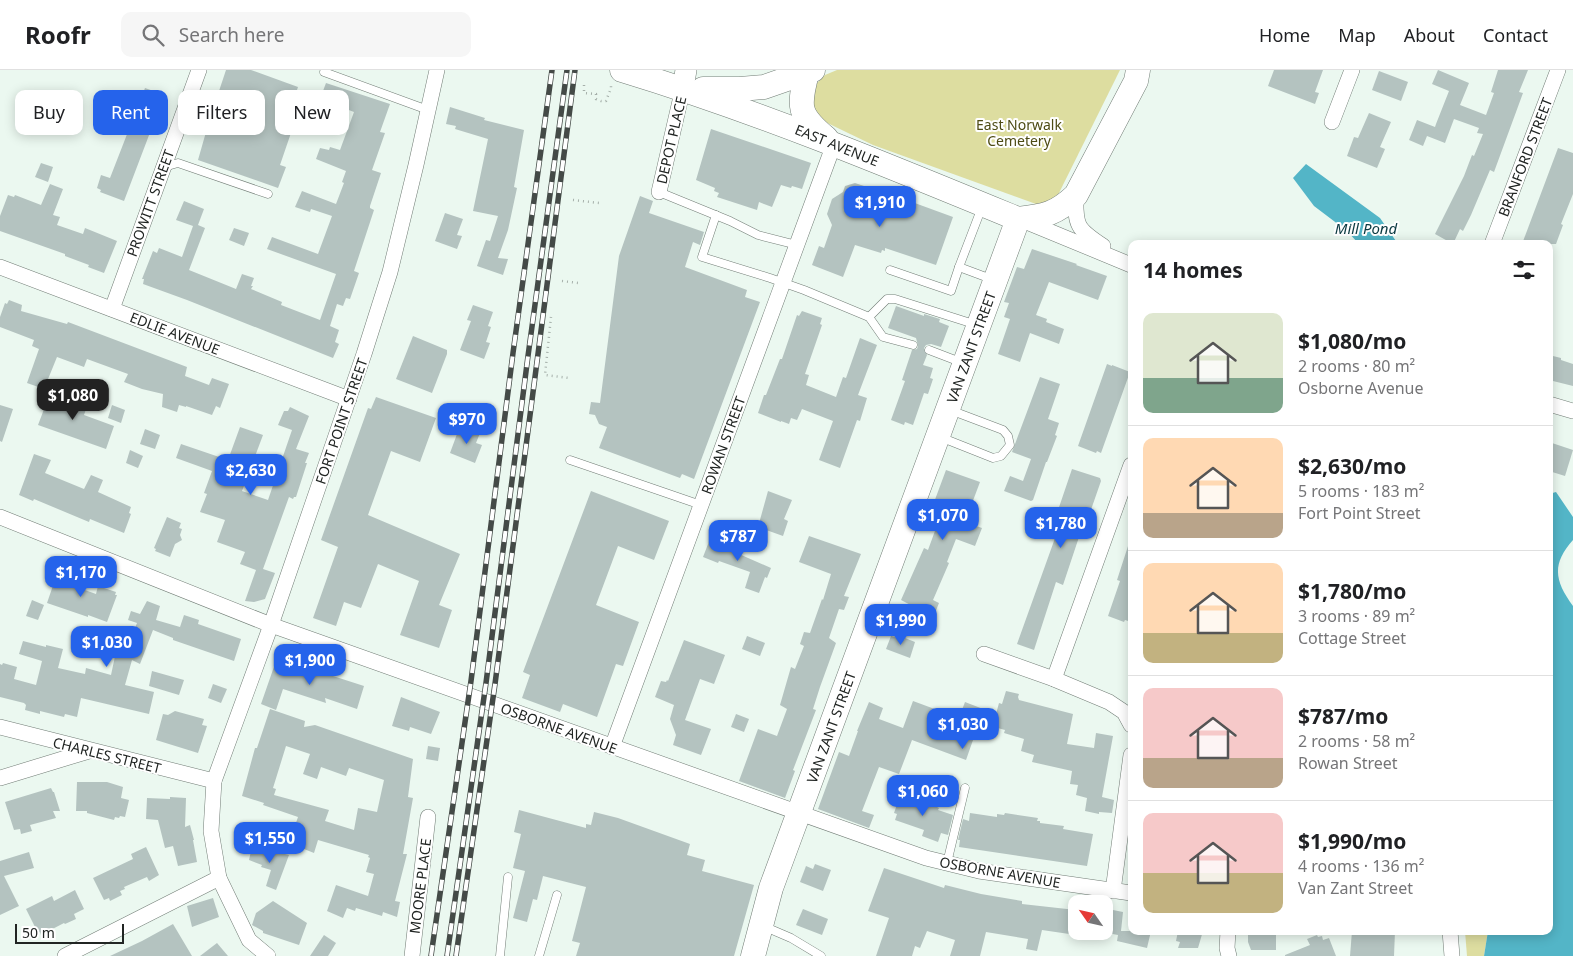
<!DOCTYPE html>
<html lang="en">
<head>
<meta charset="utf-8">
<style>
  :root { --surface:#fff; --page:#f6f6f6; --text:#202124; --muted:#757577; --line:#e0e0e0; --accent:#2563eb }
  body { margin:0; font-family:"Noto Sans",sans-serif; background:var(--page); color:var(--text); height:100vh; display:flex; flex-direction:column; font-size:19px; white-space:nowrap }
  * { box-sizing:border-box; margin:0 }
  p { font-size:16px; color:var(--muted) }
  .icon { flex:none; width:28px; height:28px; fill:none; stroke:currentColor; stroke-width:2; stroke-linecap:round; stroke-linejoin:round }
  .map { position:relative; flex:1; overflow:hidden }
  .panel { position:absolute; left:1128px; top:170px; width:425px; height:695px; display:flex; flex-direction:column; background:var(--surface); border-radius:10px; box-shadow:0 2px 12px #0003 }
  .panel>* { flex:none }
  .banner { position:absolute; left:15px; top:20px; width:475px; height:45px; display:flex; gap:10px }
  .needle { width:32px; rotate:304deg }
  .fabs { position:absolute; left:1068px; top:825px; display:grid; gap:10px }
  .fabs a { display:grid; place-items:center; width:45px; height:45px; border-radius:10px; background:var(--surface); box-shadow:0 2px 12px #0003; font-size:25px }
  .scale { position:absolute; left:15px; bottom:12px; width:109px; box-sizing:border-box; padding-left:5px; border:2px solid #212523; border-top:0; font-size:14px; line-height:18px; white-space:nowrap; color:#212523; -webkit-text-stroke:4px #fff; paint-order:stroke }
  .price { position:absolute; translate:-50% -42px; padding:0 11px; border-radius:10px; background:var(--accent); color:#fff; font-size:16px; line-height:32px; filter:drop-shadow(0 1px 2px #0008) }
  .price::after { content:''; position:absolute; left:50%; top:30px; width:15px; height:11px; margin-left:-8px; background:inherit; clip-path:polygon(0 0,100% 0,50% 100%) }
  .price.current { background:#222; color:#fff }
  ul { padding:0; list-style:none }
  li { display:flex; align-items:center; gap:15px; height:125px; padding:0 15px }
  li+li { border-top:1px solid var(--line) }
  li span { display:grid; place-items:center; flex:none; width:140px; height:100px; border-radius:10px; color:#555 }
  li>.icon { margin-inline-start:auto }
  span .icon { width:60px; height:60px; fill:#fffc; stroke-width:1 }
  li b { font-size:21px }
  h2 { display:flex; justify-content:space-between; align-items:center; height:60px; padding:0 15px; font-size:21px }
  .tag { padding:0 18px; border-radius:10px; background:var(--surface); box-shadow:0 2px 12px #0003; font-size:18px; line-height:45px }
  .tag.current { background:var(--accent); color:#fff }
  header { display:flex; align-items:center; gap:30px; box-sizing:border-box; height:70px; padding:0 25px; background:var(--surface); border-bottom:1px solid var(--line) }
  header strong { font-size:24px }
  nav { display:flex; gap:28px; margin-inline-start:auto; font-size:18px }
  .search { width:350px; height:45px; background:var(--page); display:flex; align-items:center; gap:12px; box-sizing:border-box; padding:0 18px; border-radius:10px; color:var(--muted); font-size:19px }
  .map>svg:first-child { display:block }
</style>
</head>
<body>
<header>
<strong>Roofr</strong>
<div class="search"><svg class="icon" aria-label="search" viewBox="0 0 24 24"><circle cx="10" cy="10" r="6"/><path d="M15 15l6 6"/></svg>Search here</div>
<nav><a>Home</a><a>Map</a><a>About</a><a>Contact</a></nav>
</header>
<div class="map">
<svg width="1573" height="886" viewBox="0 0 1573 886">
  <rect width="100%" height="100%" fill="#ebf8f0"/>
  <g fill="#dddda0">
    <path d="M837,0H1120L1059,123L1049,133L1036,134L873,75L819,49L813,40V25L817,13L825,5Z"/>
    <path d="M1465,861H1488L1484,886H1467Z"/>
  </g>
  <g fill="#53b5c7">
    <path d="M1306,94L1380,148L1398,174H1359L1347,161L1314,136L1293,108Z"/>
    <path d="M1556,422L1573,447V470C1551,495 1555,511 1573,536V886H1484L1488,861H1549V424Z"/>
  </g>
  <g fill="#b4c3c0" fill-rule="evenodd">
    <path d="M226,0H251L298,17L295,26L299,28L289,56L293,57L280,95L286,97L278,118L198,90L208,55L227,56L235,37L216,30Z"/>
    <path d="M1274,0H1323L1315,22L1319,23L1315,34L1268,16Z"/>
    <path d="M1438,0L1469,13L1460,35L1486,45L1494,23L1491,22L1498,0H1528L1519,22L1523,23L1494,102L1490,100L1471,145L1463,161L1460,159L1453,174L1435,164L1464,106L1472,85L1474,86L1483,64L1477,63L1479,58L1454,49L1445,73L1427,66L1423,76L1409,70L1417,50L1435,57L1436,54L1449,21L1432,14Z"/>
    <path d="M1379,1L1408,12L1401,31L1372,20Z"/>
    <path d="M326,13L390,34L380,62L385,63L372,100L381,103L370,136V138L374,140L354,201L359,203L350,229L346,228L343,236L337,234L330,256L339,260L335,272L339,274L333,288L187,230L143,214L144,209H142L153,181L157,183L159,178L182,187L193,156L176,150L184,131L204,139L198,155L205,158L189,200L236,219L242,204L254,208L251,216H253L251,219L282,232L281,235L320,250L336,204L267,179L272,167L318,184L332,146L311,139L310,142L295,137L302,121L336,134L344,113L342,112L346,101L316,89L320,78L329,80L330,77L340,80L354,42L320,29Z"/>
    <path d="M145,18L162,24L160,30L162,31L124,131L100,122L101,120L97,118L101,105L110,108Z"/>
    <path d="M450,37L485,48L484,50L524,60L514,117L517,118L508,160L498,188L508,189L503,205L477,196L486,170L490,171L498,146L473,141L488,69L455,59L456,56L446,54Z"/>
    <path d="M1369,43L1391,52L1380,77L1385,79L1377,98L1347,86L1354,67L1358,68Z"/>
    <path d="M711,59L811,93L802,119L792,116L791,118L781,115L772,137L759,132L757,140L717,127L719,123L714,121L715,118L696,110Z"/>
    <path d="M1558,78L1573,83V124L1561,154L1563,155L1556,174H1522Z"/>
    <path d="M41,93L53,97L48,112L35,107Z"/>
    <path d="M855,113L891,125L892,128L911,134L912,132L953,147L936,195L885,178V181L882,180L881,183L855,175L843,207L812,195L819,176L824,178L832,155L827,144L832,129L843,122L845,116Z"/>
    <path d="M50,114L63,119L53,145L60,147L57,155L83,164L85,158L117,171L104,203L88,197L89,195L65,186V184L0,161V146L8,125L14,127L15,125L41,135Z"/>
    <path d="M640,126L653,131L649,143L704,162L700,175L693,172L685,197L747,220L745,227L760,232L694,409L682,404L680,408L599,378L607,357L599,354L595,345L589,344L591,332L600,333L619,186Z"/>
    <path d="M445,143L463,149L457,165L462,166L457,179L435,171Z"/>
    <path d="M234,158L249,163L244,176L229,170Z"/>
    <path d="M1032,179L1077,194L1076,195L1107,206L1098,230L1049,212L1036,245L1047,249L1046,252L1064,259L1059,274L1030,263L1020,292L998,284L1010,249L1004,247L1009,233L1004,232L1017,197L1024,199Z"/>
    <path d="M9,230L22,235L21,241L67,254L68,252L187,297L185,306L209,315L212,308L229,314L220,338L216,336L212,345L186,336V337L179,335L177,342L162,337L163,324L142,319L124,312L128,304L87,289L84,297L57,287L44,319L27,313L39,279L32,276L34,270L0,257V247L5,233L7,234Z"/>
    <path d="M473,235L493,242L488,256L491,257L486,272L490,273L484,289L460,280L471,251L467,250Z"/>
    <path d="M896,236L924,246V244L940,249L939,252L949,256L941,277L931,274L926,275L924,278L927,285L923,295L933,298L930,308L933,309L928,324L924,323L913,355L905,352L904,355L891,350L905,311L902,310L912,280L917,279L918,276L916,268L888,258Z"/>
    <path d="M802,241L822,248L820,254L822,255L805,304L809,305L806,315L836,327L843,307L846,308L860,268L877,275L858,325L867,328L860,351L857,350L840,398L819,390L833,351L802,339L797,350L791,348L789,354L781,351V352L758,343L764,325H766L780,289H782L797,245L799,246Z"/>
    <path d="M413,266L447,280V284L432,323L396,309Z"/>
    <path d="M1549,285L1561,288V290L1573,294V316L1549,310Z"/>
    <path d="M1107,294L1112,296V295L1130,302L1101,383L1097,381L1096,383L1078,376Z"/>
    <path d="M1040,307L1060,314L1048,349L1059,353L1055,365L1057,366L1047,392H1046L1033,430L1031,431L1004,421L1010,406L1023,411L1031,389L1012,382Z"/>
    <path d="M49,318L68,325L65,332L86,339L84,345L114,356L106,379L38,355L46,334L43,333Z"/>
    <path d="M376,327L436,348L420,392L391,381L368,445L460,484L439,535L452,540L439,578L400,565L419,511L378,494L361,538L344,532L336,556L313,548L338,477L321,470L368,338L371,339Z"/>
    <path d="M0,335L13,339L2,372L0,371Z"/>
    <path d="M112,335L125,340L121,353L108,348Z"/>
    <path d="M290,337L309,346L296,379L309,383L305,393H307L296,427H294L293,429L289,427L263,499L275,503L265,529L254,532L245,531L256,500L240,494L245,482L217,472L225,450L200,442L207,424L204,423L212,401L176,388L181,374L228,390L240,357L263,365L242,421L268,430L292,360L278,355L284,341H288Z"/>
    <path d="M460,356L480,363L476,373L482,375L475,393L450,383Z"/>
    <path d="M145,359L160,365L155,379L140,374Z"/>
    <path d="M1552,373L1573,380L1565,406L1549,401V383Z"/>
    <path d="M130,380L143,386L138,398L126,393Z"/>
    <path d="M34,384L51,390L45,403L84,419L91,405L103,410L98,422L131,437L129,443L131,444L124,463L90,449L89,452L34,429L33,431L19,425Z"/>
    <path d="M1072,399L1100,408L1101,411L1085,457L1082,465L1080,464L1063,515L1056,512L1034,580L1017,574L1059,457L1053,455Z"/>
    <path d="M946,400L980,412L965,452L982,458L975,476L956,469L947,492L949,493L933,530L939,533L933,548L922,543V541L901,530L924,478L928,480L943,439L933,435Z"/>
    <path d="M591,421L669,451L654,490L618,476L596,535L639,552L623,596L616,594L597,647L563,634L560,642L522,628L530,605L523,602Z"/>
    <path d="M768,421L792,430L784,449L788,451L783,466L758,457Z"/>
    <path d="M167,447L181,453L179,458L182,459L180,465L182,470L175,474L170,487L155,481L156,479L154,478Z"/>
    <path d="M809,466L861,484L844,526L849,527L844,540L839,539L829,568L836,573L820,617L813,639L816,640L793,700L795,701L785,728L739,711L758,659L777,666L787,639L780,635L791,597L795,599L804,576L800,574L804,562L810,563L822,529L823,530L831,504L799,492Z"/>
    <path d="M724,468L740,474L737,481L739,482V484L771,498L767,508L765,507L759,523L745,518L750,502L719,491L718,493L703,487L710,469L722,472Z"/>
    <path d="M1129,473H1131V552L1125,550L1124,552L1108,546L1120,511L1117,510Z"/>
    <path d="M59,498L73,503L68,514L96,524L98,516L116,522L115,525H117L107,552L88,545V547L47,533Z"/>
    <path d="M32,530L44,535L38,550L26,546Z"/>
    <path d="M147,531L160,536L156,550L180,557L184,545L199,550L198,554L241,569L234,591L173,570V568L153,560L140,594L132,590L125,615L154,622L149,644L81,628L77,647L65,644L64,647L40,641V644L25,640L26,635L24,633L0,627V594L2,595L3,593L17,597L14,609L36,615L42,591L19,584L23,571L46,577V575L63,579L58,598L85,604L86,598L111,605L117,577L106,572L112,560L131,568L137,553L128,550L131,541L140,544Z"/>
    <path d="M747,566L765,573L760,586L742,579Z"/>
    <path d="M891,566L904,570L905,568L915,572L910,588L886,579Z"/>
    <path d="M684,570L725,585L714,614L700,609L685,650L711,659L701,685L673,675L676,665L670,649L674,635L655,627L661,611L666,612L667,610L668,611Z"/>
    <path d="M277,588L364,616L357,639L325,628L326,633L283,619L276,640L261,634Z"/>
    <path d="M152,601L184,610L179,625L149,616Z"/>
    <path d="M213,614L227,619L221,633L208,628Z"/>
    <path d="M1006,621L1019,624L1018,627L1019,630L1073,644L1067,674L1094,678L1096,663L1113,666L1102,727L1114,730L1112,743L1099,742V744L1085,741L1087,728L1076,725L1078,715L1070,714L1072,701L1032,692L1034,685L1021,681L1024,669L1004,663L1005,660L979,653L966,690L912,670L899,704L879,697L862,741L874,745L869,758L818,739L839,682L849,686L858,661H857L869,632L883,638L879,649L903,658L913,631L959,648L965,632L996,644L999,633L1002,634Z"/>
    <path d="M401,627L440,642L431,664L410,657L409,661L392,656Z"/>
    <path d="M270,639L305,651L304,657L315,655L413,689L408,727L413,728L403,784H407L395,831L400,832L397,847L383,842L382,846L366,841L356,838L355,841L347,838L343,848L327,841L336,815L368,826L374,804L366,802L370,788L368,787L369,785L318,770L314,783L289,773L298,747L263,735L264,733L242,726L255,678H257ZM286,676L310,684L303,704L317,709L321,697L346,706L349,698L384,710L377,742L358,738L354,760L325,751L329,740L274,725L276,719L273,718Z"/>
    <path d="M175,641L204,649L202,655L207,656L198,683L156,670L163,644L168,645Z"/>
    <path d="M736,644L749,649L744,662L731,657Z"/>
    <path d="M428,676L440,678L438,691L426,689Z"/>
    <path d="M77,712H107L123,717L121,728L129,730L125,747L120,746L119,748L115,747L114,750L87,743V741H76Z"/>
    <path d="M51,718L53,722H54L60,741H53L56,748L30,755L32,761L21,764L20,759L14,760L5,732Z"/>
    <path d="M901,723L927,732L939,738L938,740L953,745L948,765L941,763L938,772L922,766L924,760L895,750L897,744L894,743Z"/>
    <path d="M170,727L186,728L185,757L190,755L194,770H193L197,792L178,796L173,776L165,778L158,750L146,749L147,728L170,729Z"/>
    <path d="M519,740L586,758V754L591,755L594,742L618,748L690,774L687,785L705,790L702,801L754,815L734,886H576L580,873L572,871L586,817L543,806L537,830L533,829L527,852L513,848L525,801L513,798L521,764L514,762Z"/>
    <path d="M970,743L997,747V744L1004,745L1005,743L1038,748L1037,751H1040V753L1064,756L1063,759L1093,764L1087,796L959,777L960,770H958L963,749L969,751Z"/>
    <path d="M146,777L159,805L149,811L147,807L124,817L125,819L120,821L122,825L110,831L109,828L104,830L93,808L133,789L131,784Z"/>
    <path d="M252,777H256L289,785L276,820L266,816L271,800L261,797L262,795L249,790Z"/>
    <path d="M29,782L34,798L4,806L19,836L0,845V791Z"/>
    <path d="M815,794L831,800L823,821L800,812L806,796L813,799Z"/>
    <path d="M884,798L944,818L945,815L981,824L1022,831V834L1076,840V865L1042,860L1037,881L1026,879L1028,869L986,862L980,886H950L955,870L927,861L920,878L915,876L912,886H876L889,848L868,841Z"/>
    <path d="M75,820L84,839L74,844L76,849L65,854L64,853L41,865L40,862L38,863L26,839L52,826L54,831Z"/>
    <path d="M213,828L219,847L192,857L187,836Z"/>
    <path d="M273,831L307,853L299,875L263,863V861L252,855L256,843Z"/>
    <path d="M803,839L828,849L822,865L796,855Z"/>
    <path d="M1108,839L1123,842L1121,861H1151L1147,878L1117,871L1118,865L1102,862L1104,861V854Z"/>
    <path d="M173,854L192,886H110L142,871Z"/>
    <path d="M1178,861H1203L1198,878H1178L1180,872L1176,871Z"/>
    <path d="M1248,861H1276V880H1251L1248,872Z"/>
    <path d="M1352,861H1395L1394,886H1350Z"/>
    <path d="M324,865L336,873L328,886H310Z"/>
    <path d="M1317,865L1318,867L1322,866L1323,870L1329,868L1336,886H1285V885L1310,875L1307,869Z"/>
    <path d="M217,873L228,886H200Z"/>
  </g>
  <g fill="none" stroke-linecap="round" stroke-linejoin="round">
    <g stroke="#727d76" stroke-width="9">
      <g id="service">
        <path d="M324,2L428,40"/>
        <path d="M164,97L178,93L268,124"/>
        <path d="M659,122L730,151L758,165L797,175"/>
        <path d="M982,137L959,197L994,210"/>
        <path d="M716,145L702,187L770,208L804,220L869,247L883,267L913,275"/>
        <path d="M890,200L951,221L959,197"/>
        <path d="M869,247L887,229H895L977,255"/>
        <path d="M929,280L963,293"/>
        <path d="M940,367L993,388L1001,386L1010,375L1008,366L1003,360L950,340"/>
        <path d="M570,390L701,435"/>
        <path d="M947,793L965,718"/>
        <path d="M763,856L791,868L821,886"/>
        <path d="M500,886L508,807"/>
        <path d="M539,886L557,825"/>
      </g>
    </g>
    <g stroke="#727d76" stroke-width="16">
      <g id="minor">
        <path d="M1332,52L1352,0"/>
        <path d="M659,122L683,18"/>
        <path d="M1076,125C1075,156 1077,159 1103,176"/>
        <path d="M1022,150L1131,195"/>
        <path d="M1492,174L1558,0"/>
        <path d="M0,197L349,329"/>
        <path d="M112,239L199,0"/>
        <path d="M1549,334L1573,341"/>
        <path d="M0,447L271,555L926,788L979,801L1131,823"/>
        <path d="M984,584L1054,609L1109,632L1124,642L1131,655"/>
        <path d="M1054,609L1131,395"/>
        <path d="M0,657L214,711"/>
        <path d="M612,677L834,74"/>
        <path d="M0,708L89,681"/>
        <path d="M1113,821L1131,685"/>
        <path d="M1228,861L1227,878L1229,886"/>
        <path d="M1450,861L1452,886"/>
        <path d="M65,886L219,808"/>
        <path d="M268,886L249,870L219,808L211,761L214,711L271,555L364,284L390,202L416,95L437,0"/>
        <path d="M412,886L428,747"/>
      </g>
    </g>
    <g stroke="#727d76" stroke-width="22">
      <path id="secondary" d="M683,18L686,0"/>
    </g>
    <g stroke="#727d76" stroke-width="25">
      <g id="primary">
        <path d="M622,0C757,41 887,95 1018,149C1045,146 1056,144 1076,125L1136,11L1138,0"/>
        <path d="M807,3C798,37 798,45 826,68"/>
        <path d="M703,19H740L764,17L813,0"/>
        <path d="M753,886L771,818L1018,149"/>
      </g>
    </g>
    <g stroke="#a6b0aa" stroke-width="2.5" stroke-dasharray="1 4" stroke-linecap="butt">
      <path d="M584,15V23L596,24V29L601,31H606L611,18V14"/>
      <path d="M573,130L599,133"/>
      <path d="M562,211L578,213"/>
      <path d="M551,247L545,305L569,308"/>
    </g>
    <use href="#service" stroke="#fff" stroke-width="8"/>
    <use href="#minor" stroke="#fff" stroke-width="15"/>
    <use href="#secondary" stroke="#fff" stroke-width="21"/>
    <use href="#primary" stroke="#fff" stroke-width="24"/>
    <g stroke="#444a47" stroke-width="5.5">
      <g id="rail">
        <path d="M431,886L471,611L513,283L552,0"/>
        <path d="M447,886L486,613L528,286L567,0"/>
        <path d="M456,886L495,614L575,0"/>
      </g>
    </g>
    <use href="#rail" stroke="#fff" stroke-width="4" stroke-dasharray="11" stroke-linecap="butt"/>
  </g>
  <g text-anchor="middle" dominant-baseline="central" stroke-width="4" stroke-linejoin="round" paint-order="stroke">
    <g font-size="14" fill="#4d4b14" stroke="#fff">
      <text x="1019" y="54">East Norwalk<tspan x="1019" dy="16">Cemetery</tspan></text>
    </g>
    <g font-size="14" fill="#212523" stroke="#fff">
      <text transform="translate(671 70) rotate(-77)">DEPOT PLACE</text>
      <text transform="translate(837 75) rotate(22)">EAST AVENUE</text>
      <text transform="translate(1525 87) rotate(-69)">BRANFORD STREET</text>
      <text transform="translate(150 133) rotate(-70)">PROWITT STREET</text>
      <text transform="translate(175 263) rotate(21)">EDLIE AVENUE</text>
      <text transform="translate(971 277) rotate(-70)">VAN ZANT STREET</text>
      <text transform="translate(341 351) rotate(-71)">FORT POINT STREET</text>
      <text transform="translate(723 375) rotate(-70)">ROWAN STREET</text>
      <text transform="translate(831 657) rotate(-70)">VAN ZANT STREET</text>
      <text transform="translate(559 658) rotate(20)">OSBORNE AVENUE</text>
      <text transform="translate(107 685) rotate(14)">CHARLES STREET</text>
      <text transform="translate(1000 802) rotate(10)">OSBORNE AVENUE</text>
      <text transform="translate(420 816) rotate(-83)">MOORE PLACE</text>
    </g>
    <g font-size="15" font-style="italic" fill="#0a3941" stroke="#fff">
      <text x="1366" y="158">Mill Pond</text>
    </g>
  </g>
</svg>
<div class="fabs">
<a><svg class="needle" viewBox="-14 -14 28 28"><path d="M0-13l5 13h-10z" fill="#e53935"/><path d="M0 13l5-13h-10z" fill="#757577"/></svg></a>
</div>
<div class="scale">50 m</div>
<b class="price" style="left:880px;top:158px">$1,910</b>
<b class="price current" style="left:73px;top:351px">$1,080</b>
<b class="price" style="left:467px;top:375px">$970</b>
<b class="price" style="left:251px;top:426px">$2,630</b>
<b class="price" style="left:943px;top:471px">$1,070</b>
<b class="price" style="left:1061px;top:479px">$1,780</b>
<b class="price" style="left:738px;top:492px">$787</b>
<b class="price" style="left:81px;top:528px">$1,170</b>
<b class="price" style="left:901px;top:576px">$1,990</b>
<b class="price" style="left:107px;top:598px">$1,030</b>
<b class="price" style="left:310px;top:616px">$1,900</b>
<b class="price" style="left:963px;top:680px">$1,030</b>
<b class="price" style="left:923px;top:747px">$1,060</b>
<b class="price" style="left:270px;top:794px">$1,550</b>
<div class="banner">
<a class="tag">Buy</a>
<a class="tag current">Rent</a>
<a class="tag">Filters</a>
<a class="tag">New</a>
</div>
<section class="panel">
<h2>14 homes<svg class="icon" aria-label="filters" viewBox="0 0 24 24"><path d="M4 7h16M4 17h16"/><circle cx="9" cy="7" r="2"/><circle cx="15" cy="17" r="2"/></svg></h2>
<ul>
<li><span style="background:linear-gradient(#dfe7d0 65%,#7fa58c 0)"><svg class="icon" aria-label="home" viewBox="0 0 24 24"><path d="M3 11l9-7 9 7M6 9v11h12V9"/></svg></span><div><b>$1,080/mo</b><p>2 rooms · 80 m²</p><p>Osborne Avenue</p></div></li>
<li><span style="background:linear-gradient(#ffd9b3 75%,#b9a48a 0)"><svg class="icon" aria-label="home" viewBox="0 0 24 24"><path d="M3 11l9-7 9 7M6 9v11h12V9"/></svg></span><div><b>$2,630/mo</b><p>5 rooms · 183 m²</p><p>Fort Point Street</p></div></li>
<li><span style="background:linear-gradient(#ffd9b3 70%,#c2b280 0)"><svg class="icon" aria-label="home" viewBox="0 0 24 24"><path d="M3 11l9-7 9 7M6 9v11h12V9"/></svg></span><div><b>$1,780/mo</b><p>3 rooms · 89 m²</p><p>Cottage Street</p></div></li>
<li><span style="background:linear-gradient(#f6c9c9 70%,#b9a48a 0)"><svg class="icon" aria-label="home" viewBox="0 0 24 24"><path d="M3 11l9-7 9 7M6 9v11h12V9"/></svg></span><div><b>$787/mo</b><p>2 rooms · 58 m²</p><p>Rowan Street</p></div></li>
<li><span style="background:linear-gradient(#f6c9c9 60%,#c2b280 0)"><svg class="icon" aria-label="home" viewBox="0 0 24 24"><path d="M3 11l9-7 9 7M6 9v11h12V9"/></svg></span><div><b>$1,990/mo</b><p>4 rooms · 136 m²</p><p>Van Zant Street</p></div></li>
</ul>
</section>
</div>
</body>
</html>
